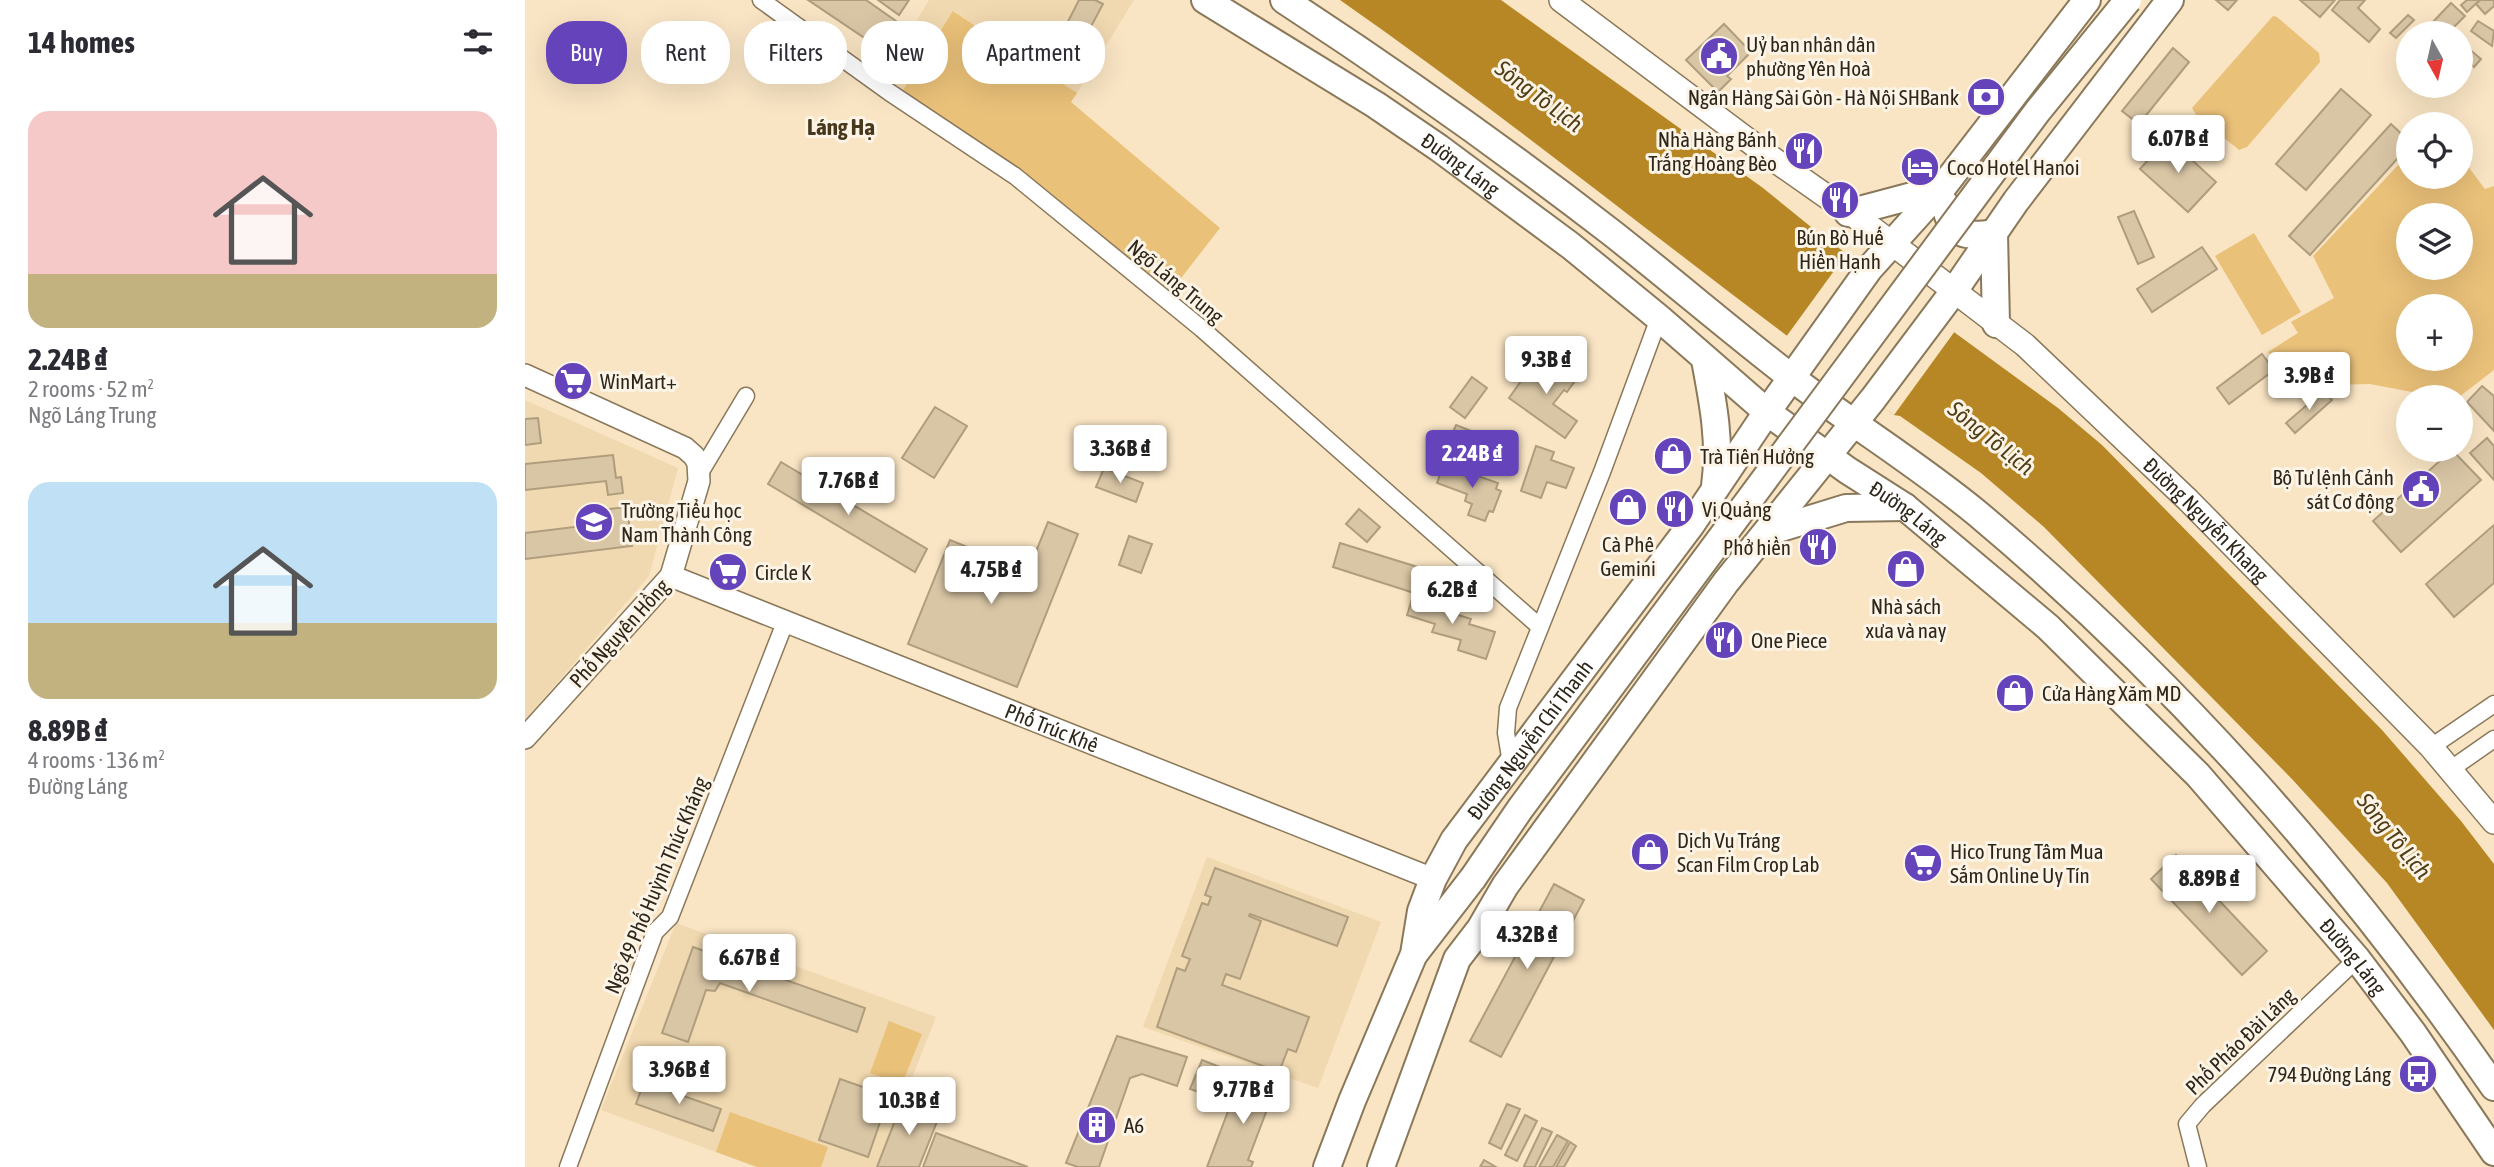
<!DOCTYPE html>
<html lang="en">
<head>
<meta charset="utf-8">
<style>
  :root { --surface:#fff; --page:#f2f2f3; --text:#2b2b33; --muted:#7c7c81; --accent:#6443bb }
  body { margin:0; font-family:"Asap Condensed",sans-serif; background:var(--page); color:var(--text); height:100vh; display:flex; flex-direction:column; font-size:26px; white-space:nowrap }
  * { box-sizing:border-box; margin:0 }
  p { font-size:23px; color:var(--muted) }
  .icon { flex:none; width:38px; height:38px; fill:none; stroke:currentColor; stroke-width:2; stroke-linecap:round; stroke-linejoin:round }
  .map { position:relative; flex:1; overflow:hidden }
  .details { display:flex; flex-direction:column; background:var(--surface); width:525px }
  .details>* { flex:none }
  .banner { position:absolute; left:21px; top:21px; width:665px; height:63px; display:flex; gap:14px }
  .needle { width:46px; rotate:172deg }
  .buttons { position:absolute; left:1871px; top:21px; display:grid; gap:14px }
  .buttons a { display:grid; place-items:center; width:77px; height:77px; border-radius:50%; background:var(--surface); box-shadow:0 7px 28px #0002; font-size:35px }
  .price { position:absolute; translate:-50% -60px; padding:0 16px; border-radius:7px; background:#fff; color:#222; font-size:23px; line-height:46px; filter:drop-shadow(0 2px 4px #0008) }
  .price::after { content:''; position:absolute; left:50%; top:42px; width:21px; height:16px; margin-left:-10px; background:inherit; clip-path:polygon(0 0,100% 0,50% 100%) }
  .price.selected { background:var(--accent); color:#fff }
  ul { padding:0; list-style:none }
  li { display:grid; align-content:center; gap:14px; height:371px; padding:0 28px }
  li span { display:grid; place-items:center; height:217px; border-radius:21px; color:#555 }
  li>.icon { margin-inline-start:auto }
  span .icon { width:126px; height:126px; fill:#fffc; stroke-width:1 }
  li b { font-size:30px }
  h2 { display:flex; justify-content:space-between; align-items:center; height:84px; padding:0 28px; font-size:30px }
  .pill { padding:0 24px; border-radius:28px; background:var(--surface); box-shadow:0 7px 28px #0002; font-size:24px; line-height:63px }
  .pill.selected { background:var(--accent); color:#fff }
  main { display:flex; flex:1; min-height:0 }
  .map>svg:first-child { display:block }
</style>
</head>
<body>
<main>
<section class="details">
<h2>14 homes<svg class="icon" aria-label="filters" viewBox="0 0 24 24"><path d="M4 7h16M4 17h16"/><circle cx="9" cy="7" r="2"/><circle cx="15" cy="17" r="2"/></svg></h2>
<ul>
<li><span style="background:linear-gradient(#f6c9c9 75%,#c2b280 0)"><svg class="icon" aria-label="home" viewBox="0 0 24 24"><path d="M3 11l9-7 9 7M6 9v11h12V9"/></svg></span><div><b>2.24B ₫</b><p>2 rooms · 52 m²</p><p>Ngõ Láng Trung</p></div></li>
<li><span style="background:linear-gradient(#bfe0f5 65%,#c2b280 0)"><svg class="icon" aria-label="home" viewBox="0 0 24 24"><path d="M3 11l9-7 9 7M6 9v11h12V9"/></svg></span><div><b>8.89B ₫</b><p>4 rooms · 136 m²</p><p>Đường Láng</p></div></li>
</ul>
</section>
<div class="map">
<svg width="1969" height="1167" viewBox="0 0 1969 1167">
  <rect width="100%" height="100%" fill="#f9e5c4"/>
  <g fill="#f0d8b0">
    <path d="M404,0H609L552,93L429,11L378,90L358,77Z"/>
    <path d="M0,400L153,468L124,576L0,720Z"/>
    <path d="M682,857L856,922L793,1088L618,1027Z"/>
    <path d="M151,923L411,1017L352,1167H232L76,1110Z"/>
  </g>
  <g fill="#eac179" fill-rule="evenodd">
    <path d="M428,11L552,93L546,102L695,228L646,291L501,176L378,90Z"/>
    <path d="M1748,16L1752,17L1794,53L1795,62L1722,147L1714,150L1672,116L1667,108Z"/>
    <path d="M1936,157L1960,189L1969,186V370L1934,397H1913L1845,384L1806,385L1775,394L1743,352L1773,333L1766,322L1809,298L1788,256L1875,163L1883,171V177H1890L1893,180L1896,177H1936ZM1883,215H1936V268H1883ZM1936,306V359H1883V306Z"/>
    <path d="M1729,233L1776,312L1737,335L1690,256Z"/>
    <path d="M364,1021L397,1034L377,1084L345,1073Z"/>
    <path d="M205,1112L303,1147L296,1167H232L191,1152Z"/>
  </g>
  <path fill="#b78725" d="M815,0H976L1238,188L1296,235L1533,408L1577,445L1857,730L1936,821L1969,864V1030L1862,883L1766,778L1519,527L1456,473L1375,416L1369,415C1182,280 1004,132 815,0Z"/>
  <path fill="#f9e5c4" d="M1322,253L1360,281L1363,278L1396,302L1394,305L1430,331L1369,415L1331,388L1329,390L1261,337Z"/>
  <g fill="#d9c6a5" stroke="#af9d7d" stroke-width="2">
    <path d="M283,0H341L371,21L353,47Z"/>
    <path d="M353,0H384L374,15Z"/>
    <path d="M554,0H570L578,4L554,49L534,39Z"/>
    <path d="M1691,0H1712L1703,10Z"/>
    <path d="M1775,0H1810L1795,17Z"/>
    <path d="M1815,0H1840L1833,8L1855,29L1844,42L1807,10Z"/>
    <path d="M1942,0H1955L1942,12L1936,5Z"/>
    <path d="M1955,0H1969V6L1960,14L1951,4Z"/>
    <path d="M1926,3L1940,16L1923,33H1914L1905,25Z"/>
    <path d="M1883,15L1889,20L1871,38L1865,33Z"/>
    <path d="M1953,21L1969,31L1967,46L1946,31Z"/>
    <path d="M1199,24L1226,52L1202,76L1206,79L1193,92L1161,60Z"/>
    <path d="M1936,42L1956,59L1949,67L1936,56Z"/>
    <path d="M1648,48L1664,62L1614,124L1597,111Z"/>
    <path d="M1816,89L1846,115L1781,190L1751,164Z"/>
    <path d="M1866,124L1883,140V147L1785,255L1764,236Z"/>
    <path d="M1643,138L1691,182L1663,212L1615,169Z"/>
    <path d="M1609,211L1629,257L1613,264L1593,217Z"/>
    <path d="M1677,247L1692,269L1627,312L1612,289Z"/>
    <path d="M1737,354L1749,370L1704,404L1692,388Z"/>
    <path d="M1029,360L1053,377L1042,392L1039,390L1028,404L1052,421L1040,438L984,398L1001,374L1015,366L1022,371Z"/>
    <path d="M947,377L962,388L940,418L925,407Z"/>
    <path d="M1957,386L1969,396V431L1942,402Z"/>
    <path d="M1798,391L1807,400L1770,433L1761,423Z"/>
    <path d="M410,407L442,426L409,478L377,458Z"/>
    <path d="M13,418L16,443L0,445V419Z"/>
    <path d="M931,425L949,432L937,460L919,453Z"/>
    <path d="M1962,438L1969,446V480L1945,453Z"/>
    <path d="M1011,446L1029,452L1026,460L1049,468L1041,488L1022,482L1016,498L996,491Z"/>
    <path d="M1927,450L1956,480L1876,552L1848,521Z"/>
    <path d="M88,455L91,478L96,477L98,493L83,495L81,481L0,490V464Z"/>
    <path d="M256,462L402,549L390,572L243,484Z"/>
    <path d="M919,464L973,483L971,489L976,491L968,512L964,511L960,521L943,515L947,504L940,501L942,494L912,483Z"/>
    <path d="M579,468L618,483L611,502L571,487Z"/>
    <path d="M102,507L107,546L0,559V533L58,526L56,512Z"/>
    <path d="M834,509L855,527L842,542L821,524Z"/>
    <path d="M523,522L553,534L492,687L383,644L425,540L503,571Z"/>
    <path d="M1969,525V583L1929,617L1901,584Z"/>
    <path d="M604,536L627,544L616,573L594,565Z"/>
    <path d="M815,543L896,568L889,593L808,567Z"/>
    <path d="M889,593L923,604L920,611L946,619L944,624L970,632L961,659L933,650L936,640L907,632L910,624L882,615Z"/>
    <path d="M1651,855L1742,951L1717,975L1626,879Z"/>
    <path d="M690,868L823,917L812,946L725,914L724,916L736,921L715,979L701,974L697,985L784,1017L771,1052L763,1049L754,1072L632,1027L652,968L660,971L665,959L657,956L677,903L683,905L686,897L680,895Z"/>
    <path d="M1029,884L1059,900L976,1057L945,1041Z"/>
    <path d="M168,947L340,1008L332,1032L195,983L190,991L181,990L163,1042L137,1033Z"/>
    <path d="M592,1036L662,1057L652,1086L617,1074L605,1078L574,1167H553L541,1163Z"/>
    <path d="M677,1060L723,1078L714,1100L705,1097L703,1103L665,1089Z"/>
    <path d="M723,1078L755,1090L748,1108L743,1107L723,1160L728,1162L726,1167H682L708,1098L714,1100Z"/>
    <path d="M315,1079L364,1096L343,1157L294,1140Z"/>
    <path d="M119,1082L196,1109L188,1131L111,1104Z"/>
    <path d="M378,1100L415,1114L394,1167H352Z"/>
    <path d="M982,1104L995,1109L976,1149L964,1143Z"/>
    <path d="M1000,1115L1012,1121L992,1161L980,1155Z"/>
    <path d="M1017,1128L1027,1132L1010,1167H1001L999,1166Z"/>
    <path d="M411,1133L503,1167H398Z"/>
    <path d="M1032,1135L1043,1141L1028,1167H1014Z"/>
    <path d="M1045,1142L1051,1146L1039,1167H1031Z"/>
    <path d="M959,1160L971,1167H955Z"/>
  </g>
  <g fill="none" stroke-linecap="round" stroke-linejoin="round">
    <g stroke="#8a785a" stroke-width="19">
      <g id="minor">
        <path d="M236,0L364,92L490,176L677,329L1015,627"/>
        <path d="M175,473L221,396"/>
        <path d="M1906,747L1969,704"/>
        <path d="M986,763L981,733L983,708L1077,472L1134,318"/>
        <path d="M1926,769L1969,739"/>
        <path d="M43,1167L130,932L145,917L261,620"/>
        <path d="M1673,1167L1662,1124L1678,1105L1832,959"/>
      </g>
    </g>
    <g stroke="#8a785a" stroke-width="24">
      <g id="tertiary">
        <path d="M0,375L160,448L169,456L173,463L174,481L146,576L0,738"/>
        <path id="s1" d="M146,576L908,879"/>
      </g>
    </g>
    <g stroke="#8a785a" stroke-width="26">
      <g id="secondary">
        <path id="s2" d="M1036,0L1248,159L1348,229L1500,345L1663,500L1906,747L1969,822"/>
      </g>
    </g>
    <g stroke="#8a785a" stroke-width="30">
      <g id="primary">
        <path id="s3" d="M680,0L851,105L914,148L1046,246L1134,318L1242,412L1322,470L1380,507L1523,627L1673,775L1832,959L1888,1033L1969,1152"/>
        <path d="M759,0C871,73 981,151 1087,233C1148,281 1206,331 1267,378C1328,425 1394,465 1453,514C1654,683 1820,872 1969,1087"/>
        <path d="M1420,204C1426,237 1441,237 1469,233"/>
        <path d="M1323,213L1417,188"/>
        <path d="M1469,233L1471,324"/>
        <path d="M1180,360C1188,402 1196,443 1190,486"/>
        <path d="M1243,532L1321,508L1380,507"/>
        <path d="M890,953L948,878"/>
        <path id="s4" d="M802,1167L827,1101L889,954L896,911L908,879L929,840L1166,525L1242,412L1344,269L1417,188L1562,0"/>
        <path d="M856,1167L932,959L955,929L980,886L1201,582L1348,399L1429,291L1491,201L1645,0"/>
      </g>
    </g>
    <use href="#minor" stroke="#fff" stroke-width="16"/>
    <use href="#tertiary" stroke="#fff" stroke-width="21"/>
    <use href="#secondary" stroke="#fff" stroke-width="23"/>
    <use href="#primary" stroke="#fff" stroke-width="26"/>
    <g stroke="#8a785a" stroke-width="30" stroke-linecap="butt">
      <path id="primary-bridge" d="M948,878L995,809L1512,112L1603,0"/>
    </g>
    <use href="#primary-bridge" stroke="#fff" stroke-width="26"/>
  </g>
  <defs>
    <g id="civic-disc" transform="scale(2.0125)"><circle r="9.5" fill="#6443bb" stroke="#fcf4e7"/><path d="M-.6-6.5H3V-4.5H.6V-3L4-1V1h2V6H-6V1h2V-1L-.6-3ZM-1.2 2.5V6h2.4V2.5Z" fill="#fff"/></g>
    <g id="bank-disc" transform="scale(2.0125)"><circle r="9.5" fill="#6443bb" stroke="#fcf4e7"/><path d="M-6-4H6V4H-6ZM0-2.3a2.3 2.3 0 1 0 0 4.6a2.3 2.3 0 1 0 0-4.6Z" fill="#fff"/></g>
    <g id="restaurant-disc" transform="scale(2.0125)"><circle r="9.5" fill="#6443bb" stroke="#fcf4e7"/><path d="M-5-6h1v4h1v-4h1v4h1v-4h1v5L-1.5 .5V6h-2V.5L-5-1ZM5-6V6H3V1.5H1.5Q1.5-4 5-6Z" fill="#fff"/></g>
    <g id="hotel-disc" transform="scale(2.0125)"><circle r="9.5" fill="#6443bb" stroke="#fcf4e7"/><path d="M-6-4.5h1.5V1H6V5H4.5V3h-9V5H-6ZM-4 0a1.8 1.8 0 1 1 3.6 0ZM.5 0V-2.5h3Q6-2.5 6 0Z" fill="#fff"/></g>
    <g id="supermarket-disc" transform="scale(2.0125)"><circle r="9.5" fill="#6443bb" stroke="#fcf4e7"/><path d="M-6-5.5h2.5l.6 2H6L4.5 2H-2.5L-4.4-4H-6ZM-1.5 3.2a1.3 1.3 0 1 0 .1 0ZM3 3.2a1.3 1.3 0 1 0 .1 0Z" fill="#fff"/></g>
    <g id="shop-disc" transform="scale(2.0125)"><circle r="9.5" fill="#6443bb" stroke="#fcf4e7"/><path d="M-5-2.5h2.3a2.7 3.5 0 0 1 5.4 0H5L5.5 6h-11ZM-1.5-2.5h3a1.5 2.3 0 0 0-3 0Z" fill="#fff"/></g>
    <g id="school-disc" transform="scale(2.0125)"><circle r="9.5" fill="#6443bb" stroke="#fcf4e7"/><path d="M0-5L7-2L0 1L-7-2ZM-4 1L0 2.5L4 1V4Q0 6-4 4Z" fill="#fff"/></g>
    <g id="bus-disc" transform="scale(2.0125)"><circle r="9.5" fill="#6443bb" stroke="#fcf4e7"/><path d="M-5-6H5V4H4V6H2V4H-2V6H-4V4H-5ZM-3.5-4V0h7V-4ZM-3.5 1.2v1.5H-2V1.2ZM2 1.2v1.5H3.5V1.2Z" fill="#fff"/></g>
    <g id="building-disc" transform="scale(2.0125)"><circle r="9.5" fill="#6443bb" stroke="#fcf4e7"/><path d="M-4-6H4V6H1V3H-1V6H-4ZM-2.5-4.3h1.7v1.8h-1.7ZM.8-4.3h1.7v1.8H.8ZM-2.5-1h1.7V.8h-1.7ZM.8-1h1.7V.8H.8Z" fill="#fff"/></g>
  </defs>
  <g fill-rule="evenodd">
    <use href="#civic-disc" x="1194" y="56"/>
    <use href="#bank-disc" x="1461" y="97"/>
    <use href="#restaurant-disc" x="1279" y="151"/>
    <use href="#hotel-disc" x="1395" y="167"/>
    <use href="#restaurant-disc" x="1315" y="200"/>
    <use href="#supermarket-disc" x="48" y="381"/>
    <use href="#shop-disc" x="1148" y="456"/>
    <use href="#civic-disc" x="1896" y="489"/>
    <use href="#shop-disc" x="1103" y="507"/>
    <use href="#restaurant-disc" x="1150" y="509"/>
    <use href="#school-disc" x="69" y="522"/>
    <use href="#restaurant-disc" x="1293" y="547"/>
    <use href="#shop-disc" x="1381" y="569"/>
    <use href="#supermarket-disc" x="203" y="572"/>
    <use href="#restaurant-disc" x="1199" y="640"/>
    <use href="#shop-disc" x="1490" y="693"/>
    <use href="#shop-disc" x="1125" y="852"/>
    <use href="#supermarket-disc" x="1398" y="863"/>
    <use href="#bus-disc" x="1893" y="1074"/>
    <use href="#building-disc" x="572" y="1125"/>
  </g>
  <g text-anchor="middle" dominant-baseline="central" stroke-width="6" stroke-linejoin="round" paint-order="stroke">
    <g font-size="21" fill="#2d2619" stroke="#fcf4e7" text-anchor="start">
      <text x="1221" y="44">Uỷ ban nhân dân<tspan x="1221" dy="24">phường Yên Hoà</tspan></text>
      <text x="1434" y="97" text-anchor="end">Ngân Hàng Sài Gòn - Hà Nội SHBank</text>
      <text x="1252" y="139" text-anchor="end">Nhà Hàng Bánh<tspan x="1252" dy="24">Trắng Hoàng Bèo</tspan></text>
      <text x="1422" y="167">Coco Hotel Hanoi</text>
      <text x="1315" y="237" text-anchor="middle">Bún Bò Huế<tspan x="1315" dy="24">Hiền Hạnh</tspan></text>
      <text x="75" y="381">WinMart+</text>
      <text x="1175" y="456">Trà Tiên Hưởng</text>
      <text x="1869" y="477" text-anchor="end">Bộ Tư lệnh Cảnh<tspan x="1869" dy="24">sát Cơ động</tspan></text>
      <text x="1177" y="509">Vị Quảng</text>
      <text x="96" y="510">Trường Tiểu học<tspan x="96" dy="24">Nam Thành Công</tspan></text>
      <text x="1103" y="544" text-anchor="middle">Cà Phê<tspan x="1103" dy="24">Gemini</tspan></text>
      <text x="1266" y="547" text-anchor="end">Phở hiền</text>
      <text x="230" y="572">Circle K</text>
      <text x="1381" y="606" text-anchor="middle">Nhà sách<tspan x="1381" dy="24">xưa và nay</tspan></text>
      <text x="1226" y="640">One Piece</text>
      <text x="1517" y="693">Cửa Hàng Xăm MD</text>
      <text x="1152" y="840">Dịch Vụ Tráng<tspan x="1152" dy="24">Scan Film Crop Lab</tspan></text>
      <text x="1425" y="851">Hico Trung Tâm Mua<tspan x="1425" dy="24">Sắm Online Uy Tín</tspan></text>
      <text x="1866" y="1074" text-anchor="end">794 Đường Láng</text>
      <text x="599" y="1125">A6</text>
    </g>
    <g font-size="21" fill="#2d2619" stroke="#fcf4e7">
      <text stroke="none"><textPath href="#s3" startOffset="304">Đường Láng</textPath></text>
      <text transform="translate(651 281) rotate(40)">Ngõ Láng Trung</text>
      <text stroke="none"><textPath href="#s3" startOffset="872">Đường Láng</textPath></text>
      <text stroke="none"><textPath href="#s2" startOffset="830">Đường Nguyễn Khang</textPath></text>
      <text transform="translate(94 633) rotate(-48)">Phố Nguyên Hồng</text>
      <text stroke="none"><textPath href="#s1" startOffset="410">Phố Trúc Khê</textPath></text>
      <text stroke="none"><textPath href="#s4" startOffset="478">Đường Nguyễn Chí Thanh</textPath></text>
      <text transform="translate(131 885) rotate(-67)">Ngõ 49 Phố Huỳnh Thúc Kháng</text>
      <text stroke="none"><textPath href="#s3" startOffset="1502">Đường Láng</textPath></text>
      <text transform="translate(1715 1041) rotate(-44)">Phố Pháo Đài Láng</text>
    </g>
    <g font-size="23" font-style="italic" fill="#513d16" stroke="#fcf4e7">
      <text transform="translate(1014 96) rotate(37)">Sông Tô Lịch</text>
      <text transform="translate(1466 438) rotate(39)">Sông Tô Lịch</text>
      <text transform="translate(1869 836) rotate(51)">Sông Tô Lịch</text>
    </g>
    <g font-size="23" font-weight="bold" fill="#48381b" stroke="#fcf4e7">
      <text x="316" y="127">Láng Hạ</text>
    </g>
  </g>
</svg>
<div class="buttons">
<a><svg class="needle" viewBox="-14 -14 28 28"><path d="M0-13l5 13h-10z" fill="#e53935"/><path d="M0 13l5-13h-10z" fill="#7c7c81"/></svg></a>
<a><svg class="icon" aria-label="locate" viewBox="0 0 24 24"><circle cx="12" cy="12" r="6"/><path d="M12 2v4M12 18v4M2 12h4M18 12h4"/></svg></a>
<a><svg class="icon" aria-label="layers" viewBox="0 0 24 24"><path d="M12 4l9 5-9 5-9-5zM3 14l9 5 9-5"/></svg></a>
<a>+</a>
<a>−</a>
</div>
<b class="price" style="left:1653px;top:175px">6.07B ₫</b>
<b class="price" style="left:1021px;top:396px">9.3B ₫</b>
<b class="price" style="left:1784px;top:412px">3.9B ₫</b>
<b class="price" style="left:595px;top:485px">3.36B ₫</b>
<b class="price selected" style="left:947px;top:490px">2.24B ₫</b>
<b class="price" style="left:323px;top:517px">7.76B ₫</b>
<b class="price" style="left:466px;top:606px">4.75B ₫</b>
<b class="price" style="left:927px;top:626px">6.2B ₫</b>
<b class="price" style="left:1684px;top:915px">8.89B ₫</b>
<b class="price" style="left:1002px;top:971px">4.32B ₫</b>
<b class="price" style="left:224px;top:994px">6.67B ₫</b>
<b class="price" style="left:154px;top:1106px">3.96B ₫</b>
<b class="price" style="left:718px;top:1126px">9.77B ₫</b>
<b class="price" style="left:384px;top:1137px">10.3B ₫</b>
<div class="banner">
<a class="pill selected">Buy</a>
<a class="pill">Rent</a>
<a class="pill">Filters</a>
<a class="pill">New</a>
<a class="pill">Apartment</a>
</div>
</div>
</main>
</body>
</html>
